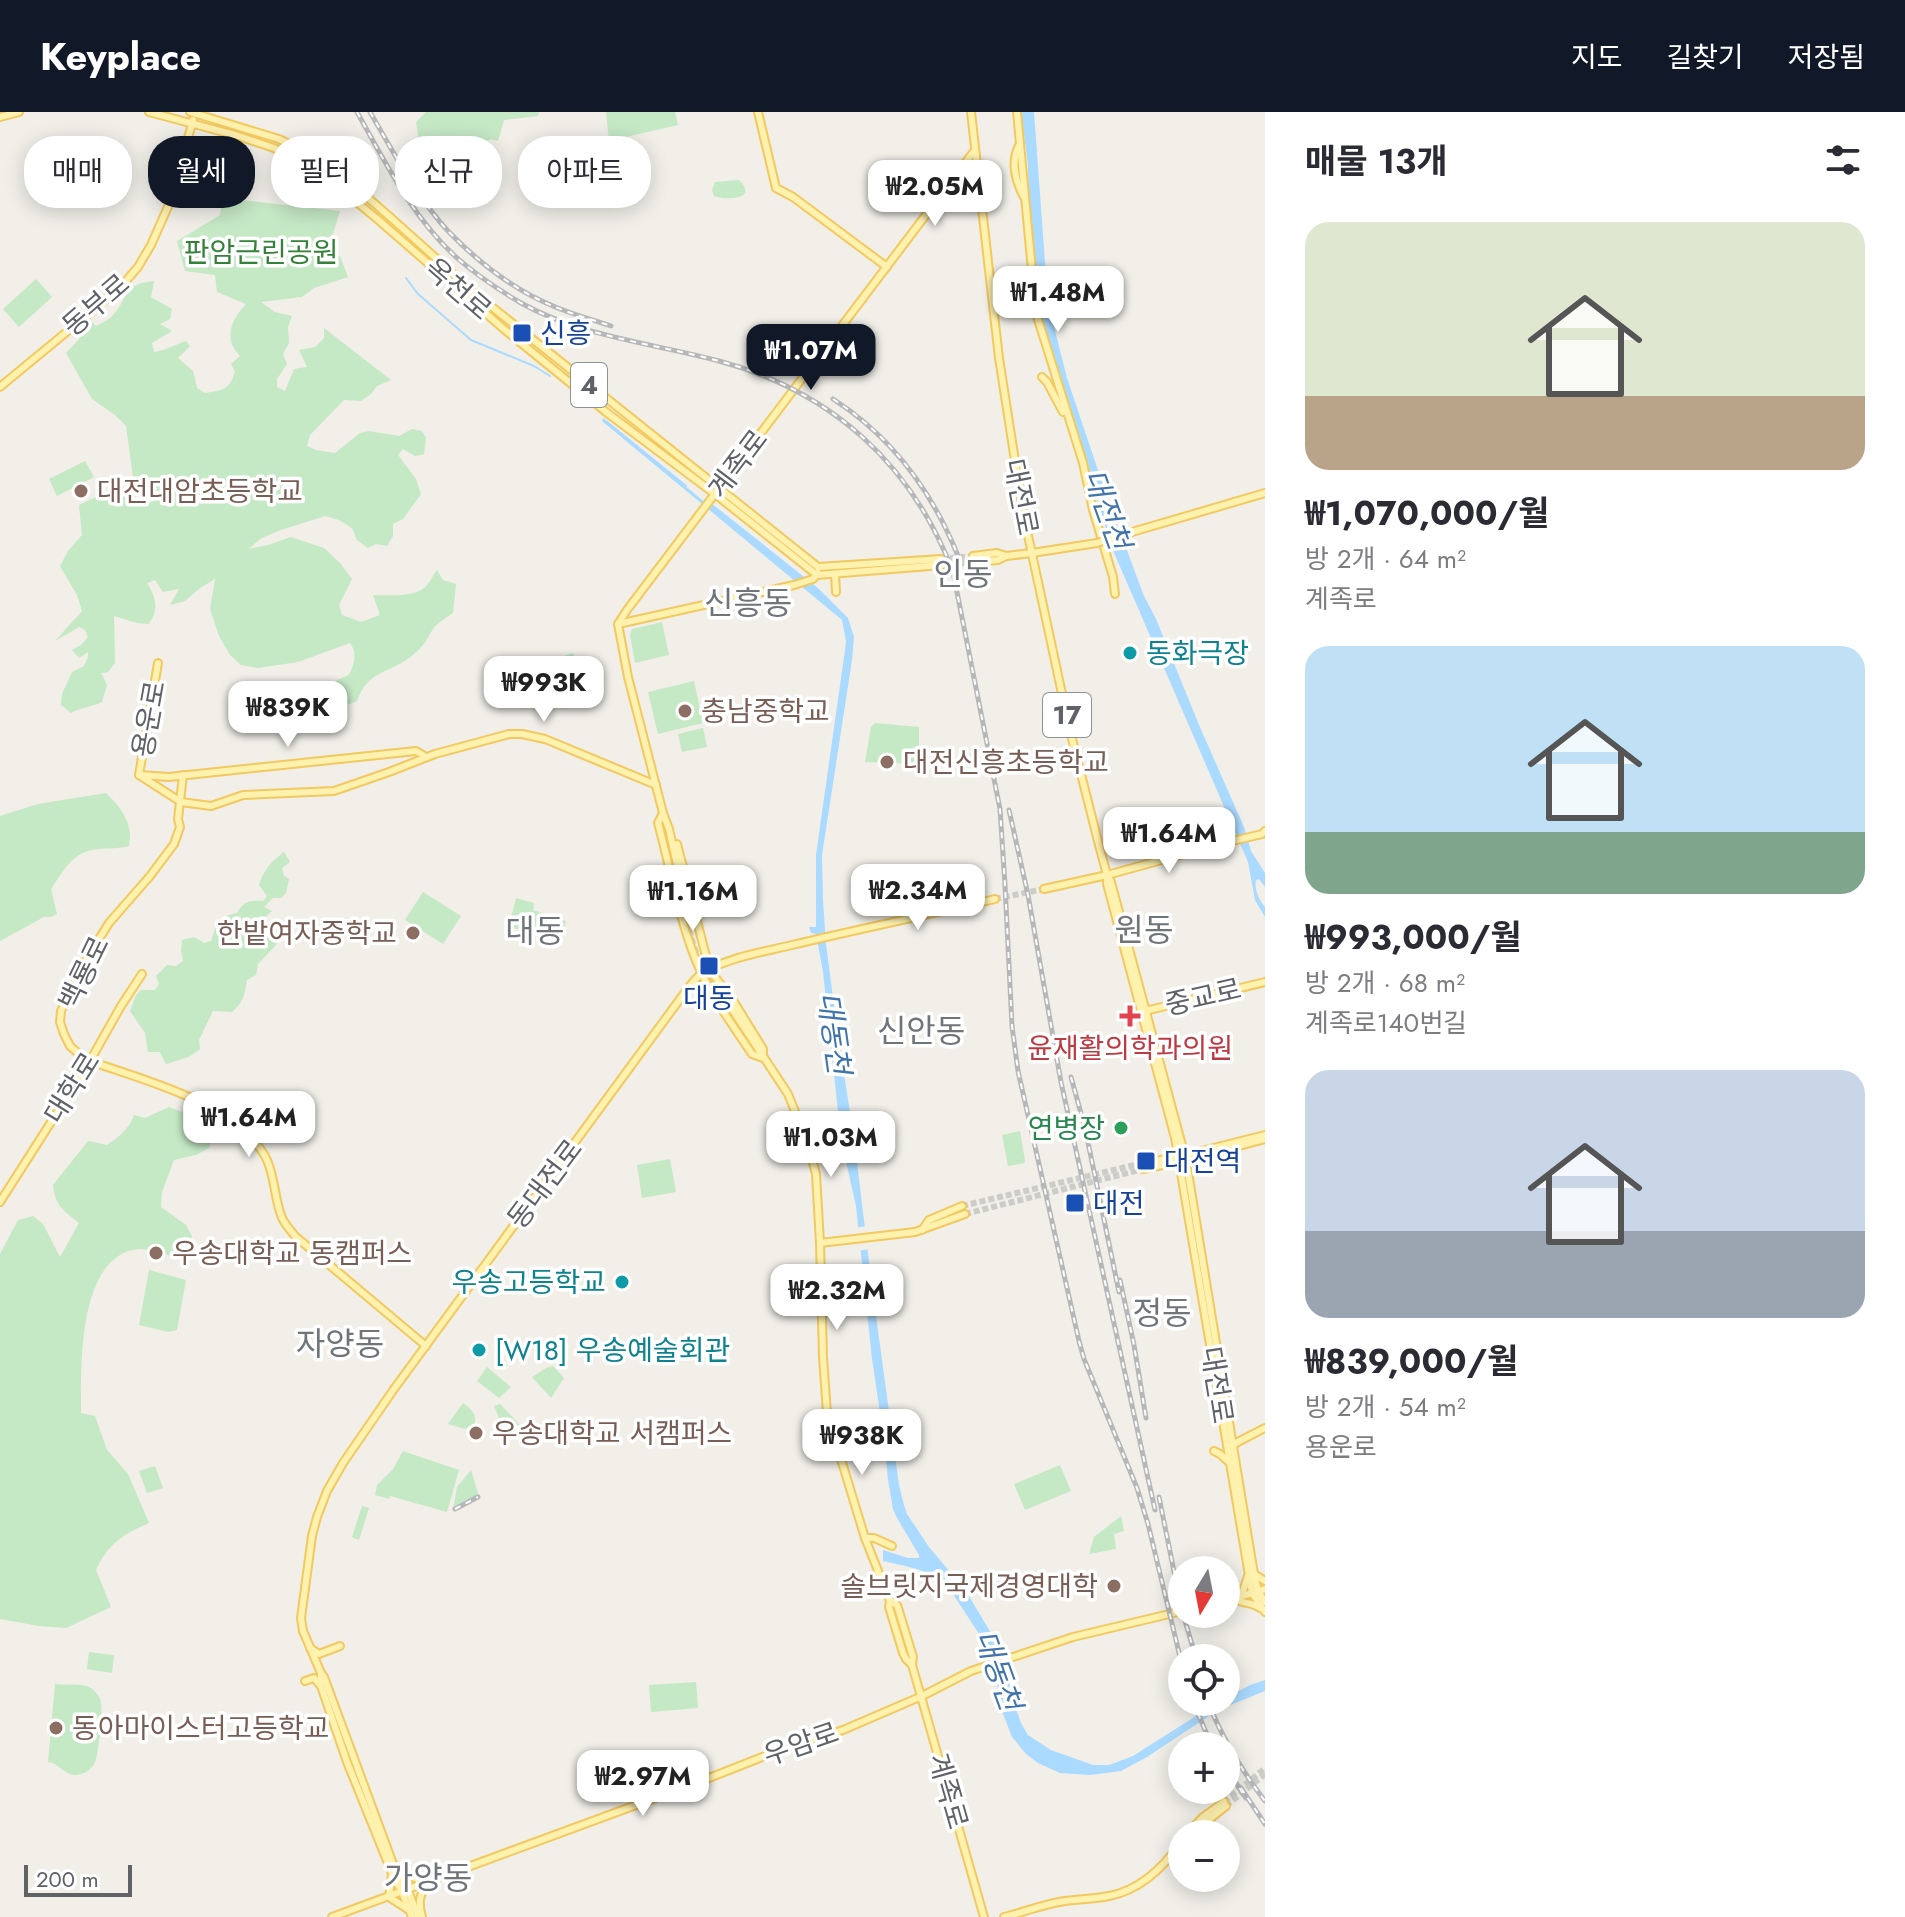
<!DOCTYPE html>
<html lang="ko">
<head>
<meta charset="utf-8">
<style>
  :root { --surface:#fff; --page:#f2f2f3; --text:#2b2b33; --muted:#7c7c81; --accent:#111827 }
  body { margin:0; font-family:Jost,"Noto Sans KR",sans-serif; background:var(--page); color:var(--text); height:100vh; display:flex; flex-direction:column; font-size:30px; white-space:nowrap }
  * { box-sizing:border-box; margin:0 }
  p { font-size:26px; color:var(--muted) }
  .icon { flex:none; width:44px; height:44px; fill:none; stroke:currentColor; stroke-width:2; stroke-linecap:round; stroke-linejoin:round }
  .map { position:relative; flex:1; overflow:hidden }
  .drawer { display:flex; flex-direction:column; background:var(--surface); width:640px }
  .drawer>* { flex:none }
  .guide { position:absolute; left:24px; top:24px; width:760px; height:72px; display:flex; gap:16px }
  .needle { width:52px; rotate:190deg }
  .controls { position:absolute; left:1168px; top:1444px; display:grid; gap:16px }
  .controls a { display:grid; place-items:center; width:72px; height:72px; border-radius:50%; background:var(--surface); box-shadow:0 4px 20px #0003; font-size:40px }
  .scale { position:absolute; left:24px; bottom:20px; width:108px; box-sizing:border-box; padding-left:8px; border:4px solid #5f6368; border-top:0; font-size:22px; line-height:28px; white-space:nowrap; color:#5f6368; -webkit-text-stroke:6px #fff; paint-order:stroke }
  .price { position:absolute; translate:-50% -68px; padding:0 18px; border-radius:16px; background:#fff; color:#222; font-size:26px; line-height:52px; filter:drop-shadow(0 2px 4px #0008) }
  .price::after { content:''; position:absolute; left:50%; top:48px; width:24px; height:18px; margin-left:-12px; background:inherit; clip-path:polygon(0 0,100% 0,50% 100%) }
  .price.active { background:var(--accent); color:#fff }
  ul { padding:0; list-style:none }
  li { display:grid; align-content:center; gap:16px; height:424px; padding:0 40px }
  li span { display:grid; place-items:center; height:248px; border-radius:24px; color:#555 }
  li>.icon { margin-inline-start:auto }
  span .icon { width:144px; height:144px; fill:#fffc; stroke-width:1 }
  li b { font-size:34px }
  h2 { display:flex; justify-content:space-between; align-items:center; height:96px; padding:0 40px; font-size:34px }
  .pill { padding:0 28px; border-radius:32px; background:var(--surface); box-shadow:0 4px 20px #0003; font-size:28px; line-height:72px }
  .pill.active { background:var(--accent); color:#fff }
  header { display:flex; align-items:center; gap:48px; box-sizing:border-box; height:112px; padding:0 40px; background:var(--accent); color:#fff }
  header strong { font-size:38px }
  nav { display:flex; gap:44px; margin-inline-start:auto; font-size:28px }
  main { display:flex; flex:1; min-height:0 }
  .map>svg:first-child { display:block }
</style>
</head>
<body>
<header>
<strong>Keyplace</strong>
<nav><a>지도</a><a>길찾기</a><a>저장됨</a></nav>
</header>
<main>
<div class="map">
<svg width="1265" height="1805" viewBox="0 0 1265 1805">
  <rect width="100%" height="100%" fill="#f1efe8"/>
  <g fill="#c5e8c5">
    <path d="M426,0H539L538,4L504,8L498,29L491,27L476,33L460,32L461,51L440,49L419,29L416,10Z"/>
    <path d="M606,0H675L678,13L609,29Z"/>
    <path d="M91,26L120,31L118,44L88,41Z"/>
    <path d="M739,68C759,87 727,89 714,84L712,78L715,70Z"/>
    <path d="M222,86L340,99L333,122L314,135L340,144L348,165L314,176L302,185L261,190L275,200L292,204L288,215L289,231L283,242L287,252L277,267V275L285,279L294,257L307,255L299,238L315,235L324,226V216L391,268L377,274L371,282L361,289L344,288L310,323L307,334L316,338L335,341L360,321L369,319L399,324L412,317L422,319L426,326L424,342L415,344L403,337L398,343L416,367L421,382L403,407L393,412V424L387,434L376,432L368,436L357,428L352,416L339,408L325,404L278,419L262,426L248,437L268,433L291,425L324,436L340,451L352,467L339,493L342,503L361,510L380,503L373,483C388,483 413,486 425,475C430,471 433,463 437,458L443,468L456,472L453,501C446,506 437,511 433,517C427,527 424,534 414,542C391,562 368,557 357,589C344,595 339,595 330,585L337,568L349,563C354,552 358,542 350,531L298,550L258,556L241,553L230,543L219,524L210,497L215,467L200,476L185,489L170,493L179,477L163,480L155,468L147,471C156,486 159,496 149,512L137,511L114,504L115,551L108,560L101,561L107,573L102,590C92,595 82,595 71,601L61,593L62,582L72,560L84,554L88,545V540L79,546L72,538L81,533L88,525L85,518L79,515L55,529L82,499L77,483L60,454L68,439L82,423L79,393L121,373L145,393L157,387L144,381L133,365L126,314L115,303L92,287L66,241L80,226L75,220L90,207L96,214C101,211 108,209 112,204C131,185 119,173 154,169L151,185L172,197L170,207L160,212L172,219L152,231L154,240L163,238L186,229L190,234L178,246L193,259L197,276L205,281C223,278 230,278 235,259L231,252L240,244C223,227 231,208 246,192L217,180L215,163L185,159L177,129L220,103Z"/>
    <path d="M36,167L52,185L19,215L3,197Z"/>
    <path d="M85,349L94,365L57,384L49,367Z"/>
    <path d="M662,510L669,543L635,551L630,523L632,517Z"/>
    <path d="M573,541L580,561L545,573L537,553Z"/>
    <path d="M694,569L703,611L658,622L648,580Z"/>
    <path d="M875,611L919,615V652L865,650L871,615Z"/>
    <path d="M703,616L707,635L682,640L678,622Z"/>
    <path d="M106,681C121,695 134,713 129,734C118,737 108,736 97,737C72,740 64,758 51,777L57,802L51,805H44L0,829V704L38,692Z"/>
    <path d="M284,740L290,750L282,756L284,764L289,767L286,781L281,786H273L264,795L272,799L261,809L251,824L258,830L280,816L276,833L258,852L256,863L247,868C245,882 243,891 232,900L213,899L199,928L200,937L189,945L166,952L160,940H148L145,921L130,899L136,883L141,878H155L159,872L156,864L167,853L176,854L183,849L181,839L182,828L194,825L204,831L211,829C217,811 218,805 237,801C244,789 250,788 263,789L267,784L259,773C264,757 271,750 284,740Z"/>
    <path d="M423,780L461,804L443,832L405,808Z"/>
    <path d="M516,786L534,791L533,798L566,809L561,828L509,815Z"/>
    <path d="M169,995L212,1011L214,1022L209,1036L196,1043L174,1048L162,1080L161,1095L186,1113L192,1124L188,1138L175,1145C164,1142 149,1136 138,1137C77,1144 81,1256 81,1301L95,1304L107,1338L128,1362L149,1411C123,1422 108,1432 96,1458L111,1495L66,1516L39,1514L0,1507V1142L18,1108L33,1104L43,1112L60,1145L79,1111C64,1099 55,1094 53,1073L88,1029L107,1033C119,1025 129,1017 134,1003L145,1006Z"/>
    <path d="M1020,1019L1025,1049V1051L1008,1054L1002,1023Z"/>
    <path d="M670,1047L676,1080L642,1086L637,1053Z"/>
    <path d="M149,1158L186,1168L177,1218L168,1220L139,1213Z"/>
    <path d="M553,1254L564,1266L551,1286L532,1265L546,1256Z"/>
    <path d="M487,1255L511,1275L499,1286L477,1269Z"/>
    <path d="M463,1291C471,1297 476,1301 475,1311L465,1317L448,1312Z"/>
    <path d="M500,1292L523,1316L506,1323L494,1294Z"/>
    <path d="M403,1339L459,1358L447,1400L390,1384L389,1387L375,1383L377,1373L393,1357Z"/>
    <path d="M1060,1353L1071,1379L1025,1398L1014,1372Z"/>
    <path d="M155,1354L163,1376L147,1381L139,1359Z"/>
    <path d="M471,1358L479,1385L453,1398L457,1375Z"/>
    <path d="M362,1394L369,1396L359,1428L352,1425Z"/>
    <path d="M1121,1404L1124,1419L1114,1422L1116,1437L1089,1442L1094,1425Z"/>
    <path d="M89,1540L114,1543L112,1561L87,1557Z"/>
    <path d="M696,1570L698,1596L651,1600L649,1573Z"/>
    <path d="M55,1572C66,1574 83,1570 92,1577C95,1579 99,1584 100,1587C104,1597 99,1639 95,1650C92,1656 88,1660 81,1662C65,1667 61,1651 48,1650Z"/>
  </g>
  <g fill="#aadaff">
    <path d="M1021,0H1034L1048,191L1067,266L1106,382L1144,484L1156,507L1199,613L1244,715L1251,739L1265,761V775L1259,767L1256,768C1254,777 1259,788 1265,795V805L1255,788L1248,750L1112,436L1038,197L1029,105L1028,53Z"/>
    <path d="M603,306L707,392L711,391L818,476L848,506L854,525L852,548L822,743L823,789L826,832L838,924L854,1025L871,1167L899,1373L904,1393L907,1402L929,1435L966,1479L1001,1538L1007,1557L1015,1594L1021,1611L1028,1623L1051,1638L1093,1653H1109L1133,1644L1218,1590H1226V1586L1250,1573L1265,1568V1579L1218,1598L1147,1645L1121,1659L1090,1663L1060,1661L1038,1651L1026,1642L1012,1625L1003,1602L991,1540L949,1476C932,1457 907,1455 883,1449V1438L908,1446H919V1443L897,1406L893,1397L888,1368L885,1334L872,1247L856,1094L841,1027L823,860L816,822L811,821L809,815H816V743L845,538L846,529L842,508L602,309Z"/>
  </g>
  <path fill="#f1efe8" d="M868,1114L871,1137L856,1139L854,1116Z"/>
  <g fill="none" stroke-linecap="round" stroke-linejoin="round">
    <g stroke="#aadaff" stroke-width="2">
      <path d="M406,166L418,182L471,228L534,254L550,264"/>
      <path d="M607,310L686,374"/>
    </g>
    <g stroke="#ccccc8" stroke-width="6" stroke-dasharray="6 3" stroke-linecap="butt">
      <path d="M941,447L973,444"/>
      <path d="M942,453L974,450"/>
      <path d="M995,787L1044,777"/>
      <path d="M683,801L699,850"/>
      <path d="M702,846L705,857L715,872"/>
      <path d="M708,868L725,895"/>
      <path d="M962,1094L1143,1051"/>
      <path d="M965,1102L1143,1057"/>
      <path d="M1224,1690L1265,1656"/>
      <path d="M1226,1694L1265,1662"/>
    </g>
    <g stroke="#f2c960" stroke-width="10">
      <g id="major">
        <path d="M149,0L235,23L274,36L315,56L376,106L505,218L606,300L715,382L817,463L942,453"/>
        <path d="M190,0L279,27L318,46L344,65L390,105L477,183L818,455"/>
        <path d="M758,0L776,76L793,85L887,155"/>
        <path d="M971,0L999,246L1023,400L1070,619L1099,733L1107,763L1111,770L1186,1048L1254,1462L1258,1479L1265,1490"/>
        <path d="M1017,0L1036,201L1083,351L1093,398L1113,465L1115,482"/>
        <path d="M0,5L19,0"/>
        <path d="M1020,32C1010,48 1015,69 1024,85"/>
        <path d="M1042,265L1047,270L1063,300"/>
        <path d="M0,275L120,176L138,155L151,133L171,88L193,8"/>
        <path d="M1132,420L1265,381"/>
        <path d="M973,444L997,441L1006,444L1032,441L1097,431"/>
        <path d="M974,450L998,448L1006,444"/>
        <path d="M818,455L941,447"/>
        <path d="M835,462L836,480"/>
        <path d="M618,512L794,473L813,467L818,461"/>
        <path d="M139,663L181,690L211,694L243,683L334,679L389,660L435,642L509,622H522L545,627L656,673"/>
        <path d="M139,663L158,551"/>
        <path d="M140,663L169,665L416,639L426,645"/>
        <path d="M183,663L178,707L180,715L174,732L150,764L109,811L81,856L61,899L60,910L64,922L70,934L80,943L90,949C145,969 234,990 265,1044C275,1062 274,1085 281,1103C283,1111 290,1117 295,1124L426,1234"/>
        <path d="M663,701L658,711C671,759 680,813 700,858C714,888 734,915 752,942L763,946"/>
        <path d="M677,732L706,844L712,861L734,890L763,937V945"/>
        <path d="M1107,763V772L1175,1026L1252,1481L1265,1500"/>
        <path d="M1044,777L1107,763L1220,732L1262,722L1265,719"/>
        <path d="M688,801L669,717L663,701L628,565L618,512L627,498L975,38"/>
        <path d="M728,891L788,982L807,1029L816,1062L820,1131L823,1245L827,1301L865,1426L890,1489L889,1495L903,1541L906,1547L912,1553"/>
        <path d="M1145,899L1265,870"/>
        <path d="M1143,1051L1178,1045L1265,1023"/>
        <path d="M1143,1057L1186,1048L1265,1027"/>
        <path d="M0,1090L90,949L121,894L142,862"/>
        <path d="M922,1118L929,1108L962,1094"/>
        <path d="M820,1131L915,1120L965,1102"/>
        <path d="M1232,1333L1265,1316"/>
        <path d="M1214,1339L1220,1342L1230,1351"/>
        <path d="M865,1426H874L892,1434"/>
        <path d="M1254,1462L1265,1469"/>
        <path d="M1236,1485L1243,1479L1248,1464"/>
        <path d="M1234,1487C1243,1492 1252,1490 1260,1496"/>
        <path d="M890,1489L897,1493L898,1496L913,1545L912,1553L984,1805"/>
        <path d="M1226,1489L1265,1477"/>
        <path d="M310,1536L319,1542L340,1534"/>
        <path d="M321,1561V1574L347,1650L392,1761L402,1780L412,1805"/>
        <path d="M305,1569L314,1566L321,1574"/>
        <path d="M1197,1717L1226,1694"/>
        <path d="M1187,1722L1203,1705L1224,1690"/>
        <path d="M397,1760L427,1770"/>
        <path d="M389,1785L409,1798"/>
        <path d="M389,1785L392,1761"/>
        <path d="M332,1805L704,1668L775,1640L843,1618L922,1584L971,1559L1073,1525L1182,1499"/>
        <path d="M418,1805L408,1778L396,1760L324,1565L321,1561L303,1519L301,1506L312,1424L317,1405L327,1379L343,1351L394,1277L680,887C687,878 694,866 704,860C730,845 763,840 792,833C859,817 927,803 995,787"/>
        <path d="M422,1805C418,1791 419,1784 427,1771"/>
        <path d="M1004,1805C1024,1800 1044,1792 1065,1789C1079,1787 1094,1787 1109,1784C1141,1778 1164,1755 1182,1729"/>
      </g>
    </g>
    <use href="#major" stroke="#fff2af" stroke-width="6"/>
    <g stroke="#b6b7b8" stroke-width="5">
      <g id="rail">
        <path d="M357,0C385,50 413,106 456,145C475,162 499,178 521,191C582,225 652,231 719,249C831,279 912,352 953,460L1000,697L1005,773L1012,914L1018,959L1079,1229L1084,1247L1137,1376L1148,1412L1182,1553"/>
        <path d="M370,0C392,38 418,87 448,119C477,149 514,178 553,194C571,202 591,207 611,214"/>
        <path d="M833,287C892,325 932,379 958,444"/>
        <path d="M1009,698L1028,783L1061,970L1155,1398"/>
        <path d="M1071,965L1085,1016L1119,1180"/>
        <path d="M1120,1168L1134,1233L1146,1306"/>
        <path d="M1159,1385L1182,1499"/>
        <path d="M455,1397L478,1385"/>
        <path d="M1183,1502L1196,1546"/>
        <path d="M1193,1590L1212,1634"/>
        <path d="M1208,1590C1222,1626 1242,1659 1265,1689"/>
        <path d="M1226,1656L1246,1686"/>
        <path d="M1241,1676L1265,1712"/>
      </g>
    </g>
    <use href="#rail" stroke="#fff" stroke-width="2" stroke-dasharray="6" stroke-linecap="butt"/>
    <g stroke="#f2c960" stroke-width="10" stroke-linecap="butt">
      <path id="major-bridge" d="M1097,431L1132,420"/>
    </g>
    <use href="#major-bridge" stroke="#fff2af" stroke-width="6"/>
  </g>
  <g fill="#1a4fb4" stroke="#fff" stroke-width="3">
    <rect x="512" y="211" width="20" height="20" rx="4"/>
    <rect x="699" y="844" width="20" height="20" rx="4"/>
    <rect x="1136" y="1039" width="20" height="20" rx="4"/>
    <rect x="1065" y="1081" width="20" height="20" rx="4"/>
  </g>
  <g fill="#8d6e63" stroke="#fff" stroke-width="3">
    <circle cx="81" cy="379" r="8"/>
    <circle cx="685" cy="599" r="8"/>
    <circle cx="887" cy="650" r="8"/>
    <circle cx="413" cy="821" r="8"/>
    <circle cx="156" cy="1141" r="8"/>
    <circle cx="476" cy="1321" r="8"/>
    <circle cx="1114" cy="1474" r="8"/>
    <circle cx="56" cy="1616" r="8"/>
  </g>
  <g fill="#0f9aa8" stroke="#fff" stroke-width="3">
    <circle cx="1130" cy="541" r="8"/>
    <circle cx="622" cy="1170" r="8"/>
    <circle cx="479" cy="1238" r="8"/>
  </g>
  <path fill="#e0444e" stroke="#fff" stroke-width="3" d="M1126 892h8v8h8v8h-8v8h-8v-8h-8v-8h8z"/>
  <circle fill="#2e9e5b" stroke="#fff" stroke-width="3" cx="1121" cy="1016" r="8"/>
  <g text-anchor="middle" dominant-baseline="central" stroke-width="7" stroke-linejoin="round" paint-order="stroke">
    <g fill="#fff" stroke="#8f9295" stroke-width="2">
      <rect x="571" y="251" width="36" height="44" rx="6"/>
      <rect x="1043" y="581" width="48" height="44" rx="6"/>
    </g>
    <g font-size="26" font-weight="bold" fill="#5f6368">
      <text x="589" y="273">4</text>
      <text x="1067" y="603">17</text>
    </g>
    <g font-size="28" fill="#348238" stroke="#fff">
      <text x="261" y="140">판암근린공원</text>
    </g>
    <g font-size="28" fill="#5f6368" stroke="#fff">
      <text transform="translate(458 177) rotate(41)">옥천로</text>
      <text transform="translate(96 193) rotate(-41)">동부로</text>
      <text transform="translate(738 352) rotate(-53)">계족로</text>
      <text transform="translate(1021 385) rotate(79)">대전로</text>
      <text transform="translate(149 607) rotate(-80)">용운로</text>
      <text transform="translate(84 861) rotate(-64)">백룡로</text>
      <text transform="translate(1203 885) rotate(-13)">중교로</text>
      <text transform="translate(72 976) rotate(-58)">대학로</text>
      <text transform="translate(545 1072) rotate(-53)">동대전로</text>
      <text transform="translate(1217 1273) rotate(81)">대전로</text>
      <text transform="translate(801 1632) rotate(-19)">우암로</text>
      <text transform="translate(948 1679) rotate(74)">계족로</text>
    </g>
    <g font-size="28" fill="#164399" stroke="#fff" text-anchor="start">
      <text x="540" y="221">신흥</text>
      <text x="709" y="886" text-anchor="middle">대동</text>
      <text x="1164" y="1049">대전역</text>
      <text x="1093" y="1091">대전</text>
    </g>
    <g font-size="28" fill="#785e54" stroke="#fff" text-anchor="start">
      <text x="97" y="379">대전대암초등학교</text>
      <text x="701" y="599">충남중학교</text>
      <text x="903" y="650">대전신흥초등학교</text>
      <text x="397" y="821" text-anchor="end">한밭여자중학교</text>
      <text x="172" y="1141">우송대학교 동캠퍼스</text>
      <text x="492" y="1321">우송대학교 서캠퍼스</text>
      <text x="1098" y="1474" text-anchor="end">솔브릿지국제경영대학</text>
      <text x="72" y="1616">동아마이스터고등학교</text>
    </g>
    <g font-size="28" fill="#0d838f" stroke="#fff" text-anchor="start">
      <text x="1146" y="541">동화극장</text>
      <text x="606" y="1170" text-anchor="end">우송고등학교</text>
      <text x="495" y="1238">[W18] 우송예술회관</text>
    </g>
    <g font-size="28" fill="#be3a42" stroke="#fff">
      <text x="1130" y="936">윤재활의학과의원</text>
    </g>
    <g font-size="28" fill="#27864d" stroke="#fff" text-anchor="end">
      <text x="1105" y="1016">연병장</text>
    </g>
    <g font-size="30" font-style="italic" fill="#4174aa" stroke="#fff">
      <text transform="translate(1107 397) rotate(70)">대전천</text>
      <text transform="translate(834 921) rotate(82)">대동천</text>
      <text transform="translate(998 1558) rotate(70)">대동천</text>
    </g>
    <g font-size="32" fill="#70757a" stroke="#fff">
      <text x="963" y="462">인동</text>
      <text x="748" y="491">신흥동</text>
      <text x="1144" y="818">원동</text>
      <text x="535" y="819">대동</text>
      <text x="921" y="919">신안동</text>
      <text x="1162" y="1201">정동</text>
      <text x="340" y="1232">자양동</text>
      <text x="428" y="1766">가양동</text>
    </g>
  </g>
</svg>
<div class="controls">
<a><svg class="needle" viewBox="-14 -14 28 28"><path d="M0-13l5 13h-10z" fill="#e53935"/><path d="M0 13l5-13h-10z" fill="#7c7c81"/></svg></a>
<a><svg class="icon" aria-label="locate" viewBox="0 0 24 24"><circle cx="12" cy="12" r="6"/><path d="M12 2v4M12 18v4M2 12h4M18 12h4"/></svg></a>
<a>+</a>
<a>−</a>
</div>
<div class="scale">200 m</div>
<b class="price" style="left:935px;top:116px">₩2.05M</b>
<b class="price" style="left:1058px;top:222px">₩1.48M</b>
<b class="price active" style="left:811px;top:280px">₩1.07M</b>
<b class="price" style="left:544px;top:612px">₩993K</b>
<b class="price" style="left:288px;top:637px">₩839K</b>
<b class="price" style="left:1169px;top:763px">₩1.64M</b>
<b class="price" style="left:918px;top:820px">₩2.34M</b>
<b class="price" style="left:693px;top:821px">₩1.16M</b>
<b class="price" style="left:249px;top:1047px">₩1.64M</b>
<b class="price" style="left:831px;top:1067px">₩1.03M</b>
<b class="price" style="left:837px;top:1220px">₩2.32M</b>
<b class="price" style="left:862px;top:1365px">₩938K</b>
<b class="price" style="left:643px;top:1706px">₩2.97M</b>
<div class="guide">
<a class="pill">매매</a>
<a class="pill active">월세</a>
<a class="pill">필터</a>
<a class="pill">신규</a>
<a class="pill">아파트</a>
</div>
</div>
<section class="drawer">
<h2>매물 13개<svg class="icon" aria-label="filters" viewBox="0 0 24 24"><path d="M4 7h16M4 17h16"/><circle cx="9" cy="7" r="2"/><circle cx="15" cy="17" r="2"/></svg></h2>
<ul>
<li><span style="background:linear-gradient(#dfe7d0 70%,#b9a48a 0)"><svg class="icon" aria-label="home" viewBox="0 0 24 24"><path d="M3 11l9-7 9 7M6 9v11h12V9"/></svg></span><div><b>₩1,070,000/월</b><p>방 2개 · 64 m²</p><p>계족로</p></div></li>
<li><span style="background:linear-gradient(#bfe0f5 75%,#7fa58c 0)"><svg class="icon" aria-label="home" viewBox="0 0 24 24"><path d="M3 11l9-7 9 7M6 9v11h12V9"/></svg></span><div><b>₩993,000/월</b><p>방 2개 · 68 m²</p><p>계족로140번길</p></div></li>
<li><span style="background:linear-gradient(#c9d6e8 65%,#9aa5b1 0)"><svg class="icon" aria-label="home" viewBox="0 0 24 24"><path d="M3 11l9-7 9 7M6 9v11h12V9"/></svg></span><div><b>₩839,000/월</b><p>방 2개 · 54 m²</p><p>용운로</p></div></li>
</ul>
</section>
</main>
</body>
</html>
